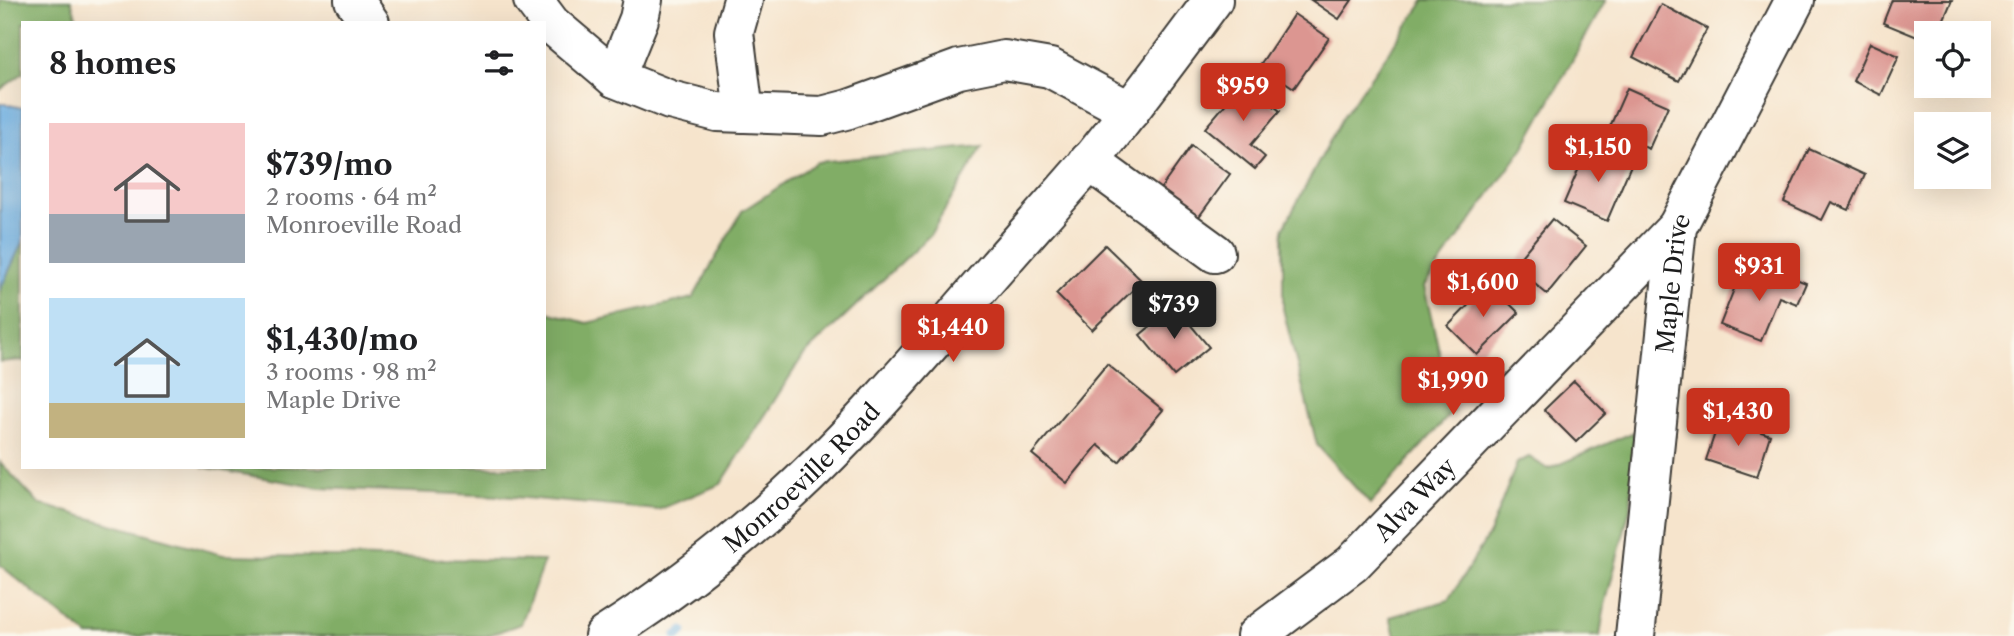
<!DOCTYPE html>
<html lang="en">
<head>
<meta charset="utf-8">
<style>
  :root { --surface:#fff; --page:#f6f6f6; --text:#202124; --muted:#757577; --accent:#c8321e }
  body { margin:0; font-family:"Libre Caslon Text",serif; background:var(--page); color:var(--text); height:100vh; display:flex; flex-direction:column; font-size:26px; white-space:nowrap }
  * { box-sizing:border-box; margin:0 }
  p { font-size:23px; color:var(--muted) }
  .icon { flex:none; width:38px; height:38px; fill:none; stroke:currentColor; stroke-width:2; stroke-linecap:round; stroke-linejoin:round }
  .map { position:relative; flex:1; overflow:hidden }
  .side { position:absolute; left:21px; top:21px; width:525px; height:448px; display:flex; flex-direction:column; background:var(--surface); border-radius:0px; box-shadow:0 7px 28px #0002 }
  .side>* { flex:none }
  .fabs { position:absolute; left:1914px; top:21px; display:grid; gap:14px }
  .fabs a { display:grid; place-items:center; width:77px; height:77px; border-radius:0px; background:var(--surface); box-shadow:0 7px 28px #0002; font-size:35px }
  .price { position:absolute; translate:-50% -60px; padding:0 16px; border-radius:7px; background:var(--accent); color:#fff; font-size:23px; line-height:46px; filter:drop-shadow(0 2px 4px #0008) }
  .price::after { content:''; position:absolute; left:50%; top:42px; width:21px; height:16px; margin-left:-10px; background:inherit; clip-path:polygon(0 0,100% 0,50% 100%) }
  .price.current { background:#222; color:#fff }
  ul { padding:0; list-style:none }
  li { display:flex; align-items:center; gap:21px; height:175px; padding:0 28px }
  li span { display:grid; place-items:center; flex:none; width:196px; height:140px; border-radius:0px; color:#555 }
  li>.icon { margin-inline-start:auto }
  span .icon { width:84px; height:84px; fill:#fffc; stroke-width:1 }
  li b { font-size:30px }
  h2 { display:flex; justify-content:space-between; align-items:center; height:84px; padding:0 28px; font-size:30px }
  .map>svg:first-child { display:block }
</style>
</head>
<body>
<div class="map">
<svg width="2014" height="636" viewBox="0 0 2014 636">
  <rect width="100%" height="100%" fill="#fbf7ec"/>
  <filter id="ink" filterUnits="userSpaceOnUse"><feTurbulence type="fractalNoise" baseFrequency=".0143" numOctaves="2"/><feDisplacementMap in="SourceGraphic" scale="14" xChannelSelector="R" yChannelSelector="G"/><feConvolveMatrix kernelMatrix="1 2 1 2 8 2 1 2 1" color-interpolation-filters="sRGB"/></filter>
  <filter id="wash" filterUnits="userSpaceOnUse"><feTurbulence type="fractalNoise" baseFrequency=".00686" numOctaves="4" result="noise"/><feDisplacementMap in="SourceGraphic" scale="28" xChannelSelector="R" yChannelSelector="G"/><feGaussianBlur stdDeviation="1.57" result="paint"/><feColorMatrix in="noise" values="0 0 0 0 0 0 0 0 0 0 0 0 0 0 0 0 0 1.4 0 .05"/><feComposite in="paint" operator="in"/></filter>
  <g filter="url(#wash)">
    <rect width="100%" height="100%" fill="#f6e4cc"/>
    <g fill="#81ad66" stroke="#4e6441" stroke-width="2">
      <path d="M0,0H71L78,23H23V73L0,90Z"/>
      <path d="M1425,0H1606L1524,147L1424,286L1453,411L1370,504L1317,445L1283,309V229L1342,118Z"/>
      <path d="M983,146L930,235L803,356L721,484L658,510L501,496L321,488L202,467H544V311L587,323L693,298L742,211L817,162Z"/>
      <path d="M23,189V361L21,360L0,362V213Z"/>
      <path d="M1634,432L1631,505L1605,605L1600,636H1395L1390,617L1449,600L1489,534L1517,463L1529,457L1548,469Z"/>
      <path d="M0,462L39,504L223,555L544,561L521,624L486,636H88L0,565Z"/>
    </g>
    <path fill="#70b1e4" stroke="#466680" stroke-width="2" d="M0,103L23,108V241L0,290Z"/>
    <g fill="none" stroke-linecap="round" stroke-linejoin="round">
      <path stroke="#70b1e4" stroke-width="9" d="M676,636L683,631"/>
    </g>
    <g id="blocks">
      <g fill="#dc9691">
        <path d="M1311,0H1352L1339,19Z"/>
        <path d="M1892,0H1952L1938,33H1927V41L1883,23Z"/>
        <path d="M1661,4L1707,29L1679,81L1633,57Z"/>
        <path d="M1294,14L1329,38L1294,88L1260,65Z"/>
        <path d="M1870,43L1899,56L1881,95L1853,81Z"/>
        <path d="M1244,82L1280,111L1251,145L1265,157L1255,169L1205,128Z"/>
        <path d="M1627,88L1668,106L1649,149L1608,131Z"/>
        <path d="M1191,146L1230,174L1195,222L1156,195Z"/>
        <path d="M1588,147L1631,165L1607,221L1564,203Z"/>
        <path d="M1809,149L1865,175L1849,210L1831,202L1822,220L1784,202Z"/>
        <path d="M1552,219L1586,246L1547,294L1513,266Z"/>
        <path d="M1105,245L1142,281L1092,330L1056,294Z"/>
        <path d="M1774,270L1806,283L1797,304L1779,297L1761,341L1720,325L1740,274L1768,285Z"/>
        <path d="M1489,284L1519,313L1477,355L1448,326Z"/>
        <path d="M1175,306L1209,347L1174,376L1140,335Z"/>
        <path d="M1107,364L1163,410L1119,462L1098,445L1067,483L1032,454Z"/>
        <path d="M1574,381L1606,413L1576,442L1544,410Z"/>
        <path d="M1720,418L1770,435L1757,477L1706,460Z"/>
      </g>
    </g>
  </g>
  <g filter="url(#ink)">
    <use href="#blocks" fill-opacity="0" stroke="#3d3a36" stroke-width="2"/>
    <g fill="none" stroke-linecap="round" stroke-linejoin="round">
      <g stroke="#3d3a36" stroke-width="42">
        <g id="minor">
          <path d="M354,0L370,23"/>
          <path d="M533,0L551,24L615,78L670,100L717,112L822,116L849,109L959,69L1004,60L1050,68L1130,111"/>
          <path d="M743,0L734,32L744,113"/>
          <path d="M615,78L639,19L643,0"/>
          <path d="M1089,161L1215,253"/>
          <path id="s1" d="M1256,636L1352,564L1677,227"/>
          <path id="s2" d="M1635,636L1677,227L1795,0"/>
        </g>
      </g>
      <g stroke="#3d3a36" stroke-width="42">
        <g id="major">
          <path id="s3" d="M604,636C668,595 728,549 785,497C855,433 917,360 979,288C1016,245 1054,203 1091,160C1133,108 1173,54 1213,0"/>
        </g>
      </g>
      <use href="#minor" stroke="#fff" stroke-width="38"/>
      <use href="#major" stroke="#fff" stroke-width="38"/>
    </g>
  </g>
  <g text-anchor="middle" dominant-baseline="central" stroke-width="5" stroke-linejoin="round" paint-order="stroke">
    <g font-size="24" fill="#1c1c1c" stroke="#fbf7ec">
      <text stroke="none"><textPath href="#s2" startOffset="355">Maple Drive</textPath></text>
      <text stroke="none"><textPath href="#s3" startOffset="254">Monroeville Road</textPath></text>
      <text stroke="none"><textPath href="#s1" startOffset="210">Alva Way</textPath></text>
    </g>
  </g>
</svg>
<div class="fabs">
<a><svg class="icon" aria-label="locate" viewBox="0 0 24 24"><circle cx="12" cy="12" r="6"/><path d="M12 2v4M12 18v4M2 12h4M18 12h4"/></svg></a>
<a><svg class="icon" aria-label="layers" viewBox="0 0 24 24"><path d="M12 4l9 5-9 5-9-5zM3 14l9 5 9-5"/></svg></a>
</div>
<b class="price" style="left:1243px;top:123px">$959</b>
<b class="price" style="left:1598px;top:184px">$1,150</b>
<b class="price" style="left:1759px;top:303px">$931</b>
<b class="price" style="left:1483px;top:319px">$1,600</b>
<b class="price current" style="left:1174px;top:341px">$739</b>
<b class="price" style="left:953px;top:364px">$1,440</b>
<b class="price" style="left:1453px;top:417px">$1,990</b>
<b class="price" style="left:1738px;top:448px">$1,430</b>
<section class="side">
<h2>8 homes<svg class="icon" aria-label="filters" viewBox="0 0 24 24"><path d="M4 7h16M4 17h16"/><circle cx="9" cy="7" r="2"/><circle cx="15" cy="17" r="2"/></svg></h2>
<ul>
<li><span style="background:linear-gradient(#f6c9c9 65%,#9aa5b1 0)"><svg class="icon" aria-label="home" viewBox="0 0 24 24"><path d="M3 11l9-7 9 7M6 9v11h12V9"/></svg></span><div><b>$739/mo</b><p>2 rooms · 64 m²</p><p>Monroeville Road</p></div></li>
<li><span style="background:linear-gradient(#bfe0f5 75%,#c2b280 0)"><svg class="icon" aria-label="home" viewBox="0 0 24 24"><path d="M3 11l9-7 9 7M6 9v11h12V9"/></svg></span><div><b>$1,430/mo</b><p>3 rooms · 98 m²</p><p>Maple Drive</p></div></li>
</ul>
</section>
</div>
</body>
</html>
